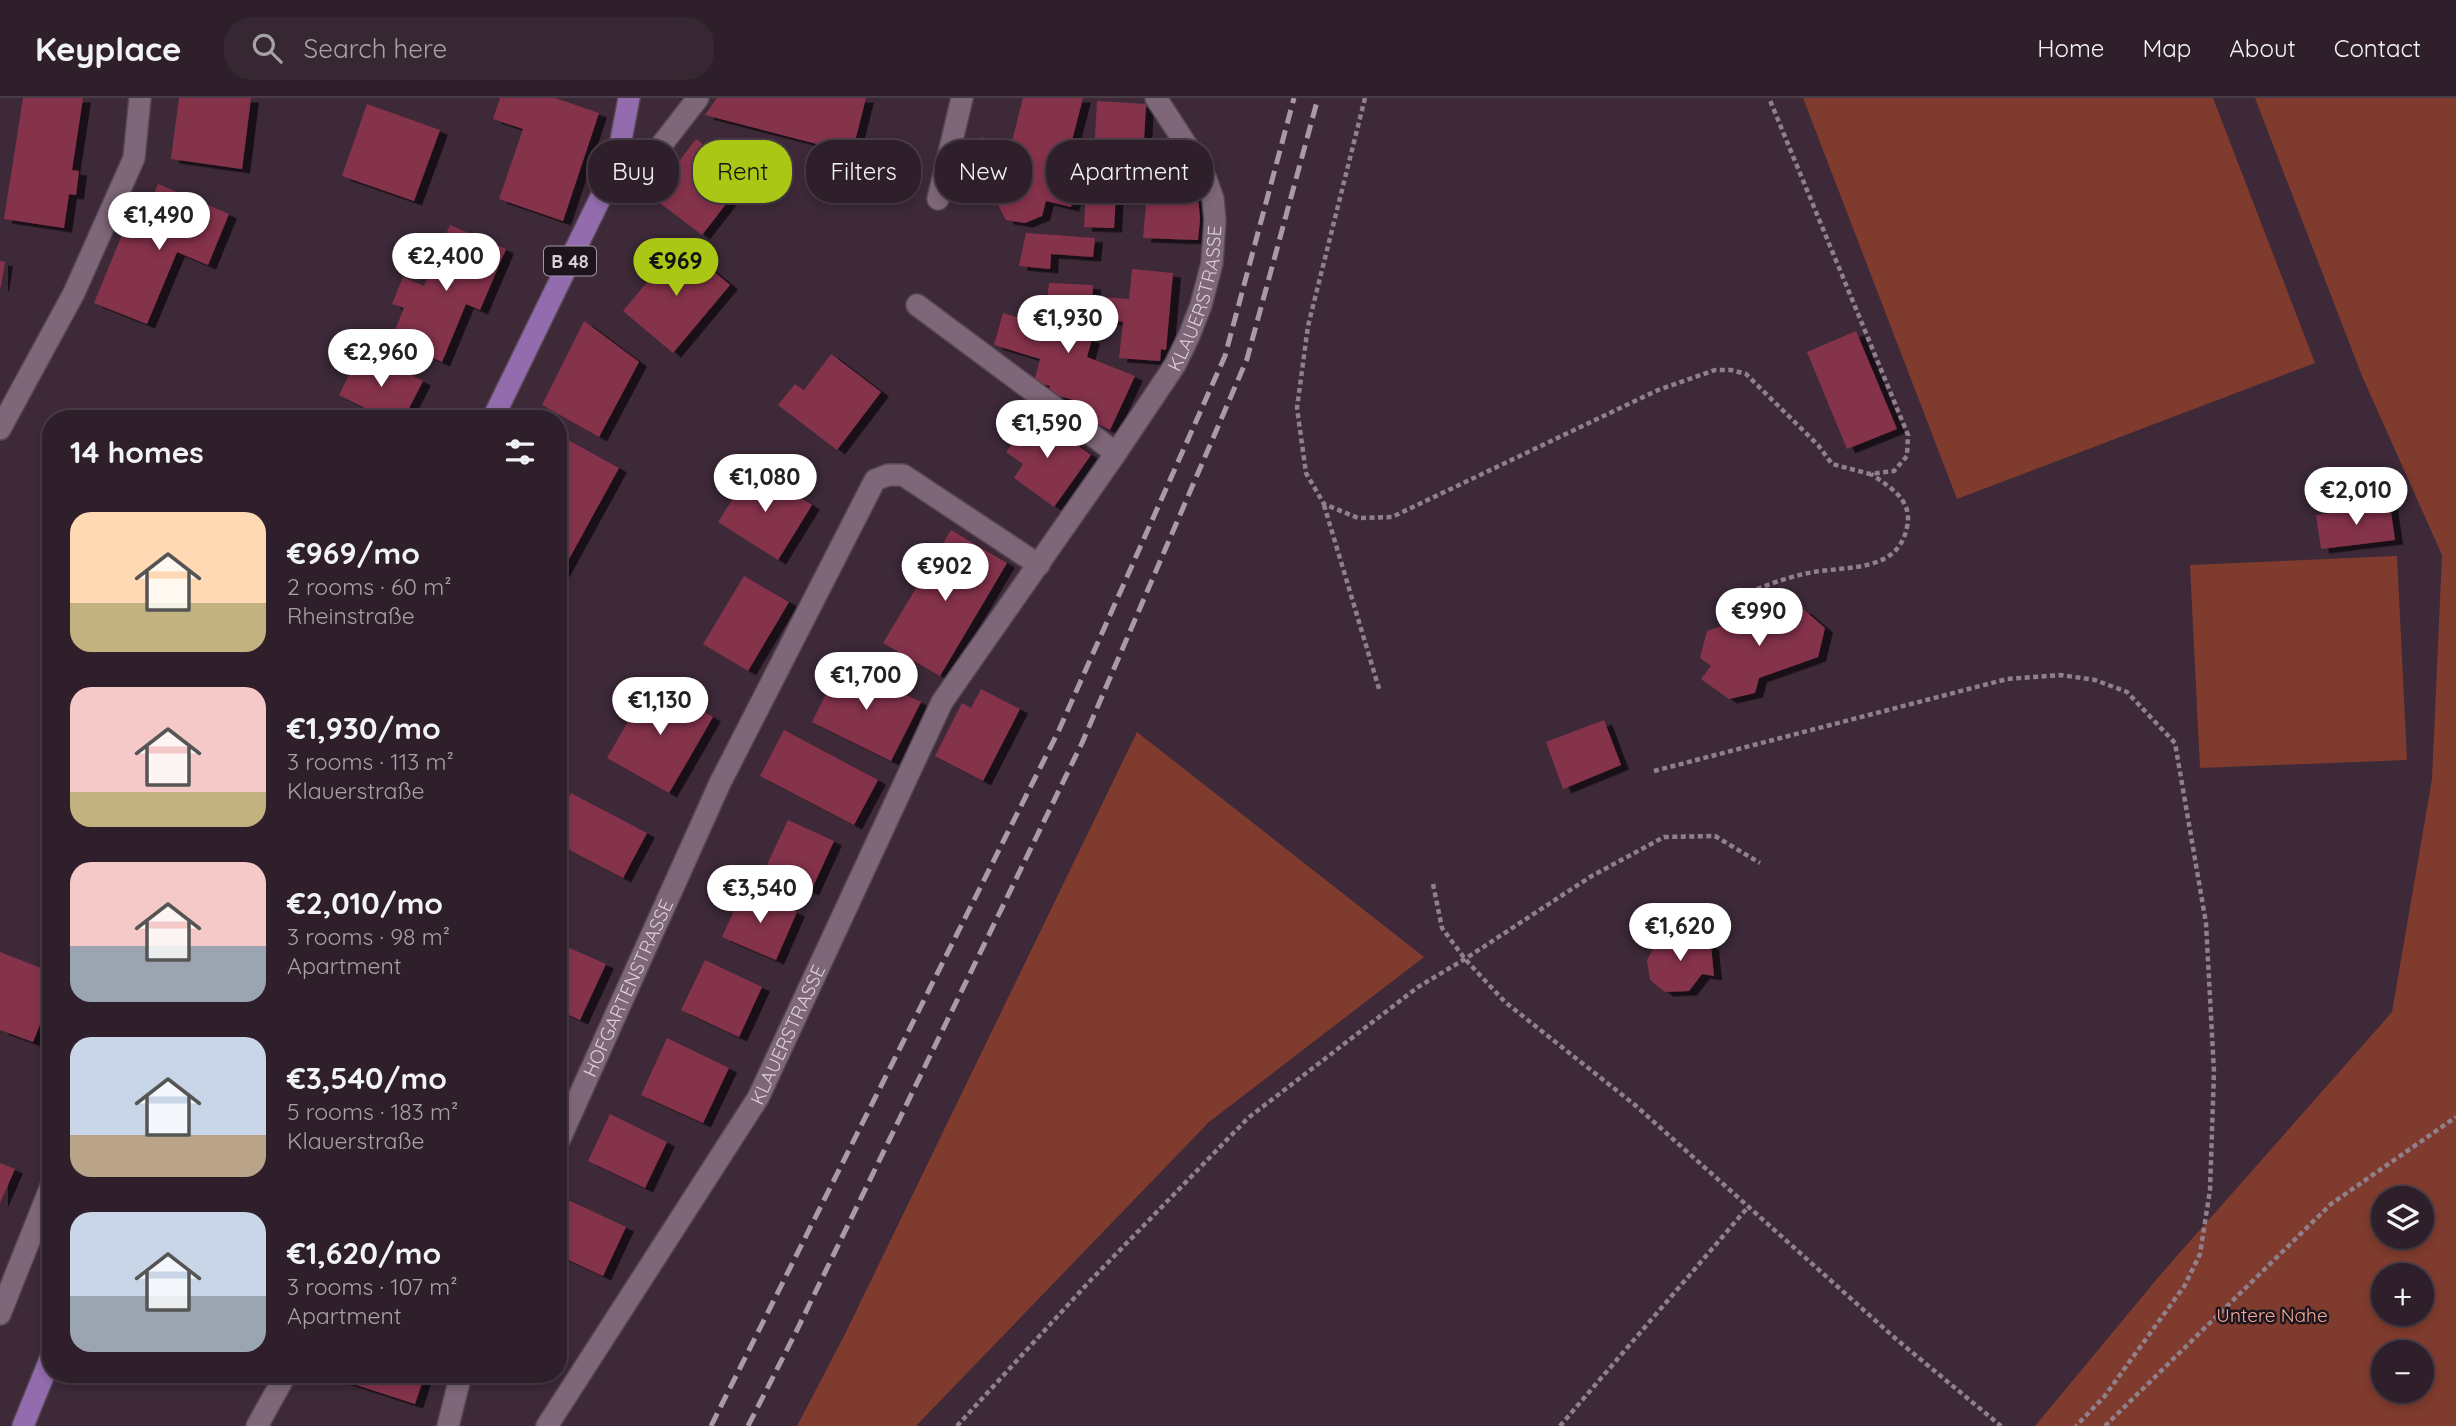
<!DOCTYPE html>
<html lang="en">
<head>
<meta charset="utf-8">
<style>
  :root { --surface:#2e1f2a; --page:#362732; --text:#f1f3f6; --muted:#a7a2a8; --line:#493d47; --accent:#aac716 }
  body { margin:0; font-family:Quicksand,sans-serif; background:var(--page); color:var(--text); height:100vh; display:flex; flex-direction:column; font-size:26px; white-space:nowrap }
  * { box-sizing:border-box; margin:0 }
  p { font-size:23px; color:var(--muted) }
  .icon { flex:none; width:38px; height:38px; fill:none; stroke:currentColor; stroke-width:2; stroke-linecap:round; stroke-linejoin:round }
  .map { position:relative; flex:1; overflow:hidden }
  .panel { position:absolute; left:42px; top:312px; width:525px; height:973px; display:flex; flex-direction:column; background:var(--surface); border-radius:28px; box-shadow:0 4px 10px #0003,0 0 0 2px var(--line) }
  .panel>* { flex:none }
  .top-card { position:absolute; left:588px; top:42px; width:665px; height:63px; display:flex; gap:14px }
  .fabs { position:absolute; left:2371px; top:1088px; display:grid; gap:14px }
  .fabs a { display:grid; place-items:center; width:63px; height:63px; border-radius:50%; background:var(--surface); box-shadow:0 4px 10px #0003,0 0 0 2px var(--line); font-size:35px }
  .price { position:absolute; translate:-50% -60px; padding:0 16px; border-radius:24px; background:#fff; color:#222; font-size:23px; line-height:46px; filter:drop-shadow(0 2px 4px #0008) }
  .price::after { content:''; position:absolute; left:50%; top:42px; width:21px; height:16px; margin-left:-10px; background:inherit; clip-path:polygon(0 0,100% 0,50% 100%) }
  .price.on { background:var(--accent); color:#111 }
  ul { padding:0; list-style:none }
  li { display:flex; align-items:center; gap:21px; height:175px; padding:0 28px }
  li span { display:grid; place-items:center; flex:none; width:196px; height:140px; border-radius:21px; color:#555 }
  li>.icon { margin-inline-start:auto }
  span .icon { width:84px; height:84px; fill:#fffc; stroke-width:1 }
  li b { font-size:30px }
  h2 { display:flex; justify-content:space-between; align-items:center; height:84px; padding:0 28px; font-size:30px }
  .chip { padding:0 24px; border-radius:28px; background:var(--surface); box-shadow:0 4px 10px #0003,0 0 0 2px var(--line); font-size:24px; line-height:63px }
  .chip.on { background:var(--accent); color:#111 }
  header { display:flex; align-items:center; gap:42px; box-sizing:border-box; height:98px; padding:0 35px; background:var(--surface); border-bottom:2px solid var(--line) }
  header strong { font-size:33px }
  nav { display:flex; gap:38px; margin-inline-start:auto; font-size:24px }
  .search { width:490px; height:63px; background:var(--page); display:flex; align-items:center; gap:18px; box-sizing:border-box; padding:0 24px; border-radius:28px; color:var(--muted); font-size:26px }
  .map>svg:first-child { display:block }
</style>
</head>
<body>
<header>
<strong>Keyplace</strong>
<div class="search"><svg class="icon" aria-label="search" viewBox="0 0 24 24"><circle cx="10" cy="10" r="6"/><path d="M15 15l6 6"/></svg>Search here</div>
<nav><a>Home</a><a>Map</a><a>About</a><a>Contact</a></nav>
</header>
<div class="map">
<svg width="2456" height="1328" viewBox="0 0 2456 1328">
  <defs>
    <filter id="shadow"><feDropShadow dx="8" dy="4.5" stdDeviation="0" flood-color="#0009"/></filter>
  </defs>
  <rect width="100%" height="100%" fill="#3d2938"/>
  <g fill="#7f3b2d" fill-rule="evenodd">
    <path d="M1803,0H2213L2315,265L1957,401Z"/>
    <path d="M2255,0H2456V1328H2035L2161,1176L2392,914L2432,681L2442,457L2362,278ZM2384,1101H2422V1139H2384ZM2384,1178H2422V1216H2384ZM2384,1255H2422V1293H2384Z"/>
    <path d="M2397,458L2407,662L2200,670L2190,467Z"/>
    <path d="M1137,634L1424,859L1209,1024L916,1328H797L845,1236Z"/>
  </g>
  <g fill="#85334c" filter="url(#shadow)">
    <path d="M23,0H83L72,72L79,73L76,97L69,96L64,130L4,121Z"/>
    <path d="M179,0H251L242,71L171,61Z"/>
    <path d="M500,0H555L599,15L563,123L499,101L523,31L493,21Z"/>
    <path d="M717,0H866L852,55L705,17Z"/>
    <path d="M1023,0H1083L1066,65L1082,69L1071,109L1046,103L1042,118L1025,125L1006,122L998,107L1002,95L968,86L981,39L1011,47Z"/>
    <path d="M1097,3L1146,6L1141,95L1116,94L1114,130L1084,129L1086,93H1092Z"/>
    <path d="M367,6L440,32L414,103L342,78Z"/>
    <path d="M696,41L747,79L702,137L652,99Z"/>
    <path d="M1196,78L1200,121L1198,142L1143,140L1148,84Z"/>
    <path d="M158,86L229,116L208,167L177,154L147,226L94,205L124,132L137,138Z"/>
    <path d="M450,127L506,151L480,212L466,206L442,264L391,242L404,210L392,206L403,179L424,188Z"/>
    <path d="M1026,135L1095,140L1093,159L1051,156L1050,171L1019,168Z"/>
    <path d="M680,145L730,187L673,255L623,213Z"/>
    <path d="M0,163L5,164L1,189H0Z"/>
    <path d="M1132,171L1173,175L1166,252L1161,251L1160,263L1119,260L1123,224L1100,221L1102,199L1129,201Z"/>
    <path d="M1049,185L1093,187L1092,218H1079L1075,236L1092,241L1087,259L1135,278L1110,332L1081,318L1088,306L1048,295L1050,288L1034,284L1040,261L994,247L1003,215L1049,229L1056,204L1047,202Z"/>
    <path d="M584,223L639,264L599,339L542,307Z"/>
    <path d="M1856,233L1897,331L1847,351L1807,254Z"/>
    <path d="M831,256L881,294L837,352L778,307L795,286L804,292Z"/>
    <path d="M357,260L379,271L383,263L423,283L404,320H385L339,297Z"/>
    <path d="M1034,317L1091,357L1054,409L1014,380L1023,366L1006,354Z"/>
    <path d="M559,337L619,370L558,481V339Z"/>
    <path d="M753,369L812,407L778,462L718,424Z"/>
    <path d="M2390,407L2395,442L2321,451L2316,417Z"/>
    <path d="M951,432L1007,465L940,578L883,545Z"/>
    <path d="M744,478L789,504L748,573L703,546Z"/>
    <path d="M1775,501L1789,516L1803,511L1825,530L1818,559L1759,580L1755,595L1729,601L1701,581L1711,568L1700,560L1707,533L1757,516L1760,504Z"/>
    <path d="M841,566L921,604L891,663L812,624Z"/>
    <path d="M651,583L713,619L669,695L607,660Z"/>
    <path d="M981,591L1020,611L983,683L935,658L962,605L971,610Z"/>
    <path d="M1604,622L1621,667L1563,691L1546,644Z"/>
    <path d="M784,632L878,682L854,727L760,678Z"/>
    <path d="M571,695L647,735L623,780L558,746V719Z"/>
    <path d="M788,722L834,743L811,793L764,773Z"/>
    <path d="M744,791L797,814L776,862L722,839Z"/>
    <path d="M1686,828L1711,848L1714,878L1702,876L1689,893L1665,894L1650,882L1647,862L1657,844L1683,840Z"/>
    <path d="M558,845L606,866L580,922L558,912Z"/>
    <path d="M0,854L51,874V899L33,944L0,932Z"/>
    <path d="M705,862L762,889L739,939L681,912Z"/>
    <path d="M667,940L729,970L703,1025L641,997Z"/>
    <path d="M610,1016L667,1044L645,1090L588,1063Z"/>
    <path d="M0,1065L15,1071L0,1105Z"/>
    <path d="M568,1102L626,1129L603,1178L558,1157V1124Z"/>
    <path d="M340,1276H425L415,1306L338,1281Z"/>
  </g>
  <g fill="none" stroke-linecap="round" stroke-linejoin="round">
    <g stroke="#574754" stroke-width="24">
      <g id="minor">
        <path d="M616,68L656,54L698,0"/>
        <path d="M938,101L962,0"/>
        <path d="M917,207L1116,355"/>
        <path d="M0,331L74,195L134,60L140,0"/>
        <path id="s1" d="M558,1045L720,685L875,382L888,377H903L1039,467"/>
        <path d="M0,1216L51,1088"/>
        <path d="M257,1328L286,1276"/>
        <path d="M448,1328L461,1276"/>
        <path id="s2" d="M547,1328L758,1000L942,604L1116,355L1175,267L1189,238L1201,207L1212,165L1215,122L1213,101L1206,81L1191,54L1156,0"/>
      </g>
    </g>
    <g stroke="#574754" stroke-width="24">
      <g id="major">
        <path d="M493,320L616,68L629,0"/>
        <path d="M23,1328L51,1259"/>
      </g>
    </g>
    <g stroke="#90808c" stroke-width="4.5" stroke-dasharray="5 3.5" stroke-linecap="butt">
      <path d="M1365,0L1308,228L1297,310L1306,375L1324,406L1358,420L1392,419L1658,292L1715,272H1731L1746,276L1818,347L1832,366L1870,376L1894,373L1907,358L1908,337L1769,0"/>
      <path d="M1324,407L1380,594"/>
      <path d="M1757,491C1775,484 1795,477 1814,474C1849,468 1898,474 1907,429C1913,402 1891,390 1871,376"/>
      <path d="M1654,673L2007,581L2061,577L2095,582L2127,594L2175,645L2206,825L2214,974L2210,1092L2200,1156L2185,1187L2104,1299L2076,1328"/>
      <path d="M1433,786L1442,830L1465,861L1505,904L1635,1007L1896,1241L2001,1328"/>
      <path d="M957,1328L1088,1185L1248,1020L1418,889L1465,861L1590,779L1664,739L1715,738L1760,765"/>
      <path d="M1560,1328L1748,1109"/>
      <path d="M2105,1328L2331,1106L2456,1019"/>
    </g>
    <use href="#minor" stroke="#7e6778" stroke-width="21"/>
    <use href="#major" stroke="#926cac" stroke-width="21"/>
    <g stroke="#aa9aa5" stroke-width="5" stroke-dasharray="14 7" stroke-linecap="butt">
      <path d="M711,1328L1059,632L1225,258L1294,0"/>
      <path d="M748,1328L797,1232L1082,645L1247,261L1318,0"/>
    </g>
  </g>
  <g text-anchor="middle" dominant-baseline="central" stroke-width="5" stroke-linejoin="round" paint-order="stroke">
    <rect fill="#1e151c" stroke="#a397a0" stroke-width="2" x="544" y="148.5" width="52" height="29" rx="5"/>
    <g font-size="18" font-weight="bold" fill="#dccfd8">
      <text x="570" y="163">B 48</text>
    </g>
    <g font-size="19" fill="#dccfd8" stroke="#1e151c">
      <text stroke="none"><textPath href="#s2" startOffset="1307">KLAUERSTRASSE</textPath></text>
      <text stroke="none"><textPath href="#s1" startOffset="170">HOFGARTENSTRASSE</textPath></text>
      <text stroke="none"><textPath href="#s2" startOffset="460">KLAUERSTRASSE</textPath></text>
    </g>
    <g font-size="19" fill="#f1ab9b" stroke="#1e151c">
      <text x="2272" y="1217">Untere Nahe</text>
    </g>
  </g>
</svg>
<div class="fabs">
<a><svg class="icon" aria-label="layers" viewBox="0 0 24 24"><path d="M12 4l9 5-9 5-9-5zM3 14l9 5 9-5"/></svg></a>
<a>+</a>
<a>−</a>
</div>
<b class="price" style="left:159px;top:154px">€1,490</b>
<b class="price" style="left:446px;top:195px">€2,400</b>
<b class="price on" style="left:676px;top:200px">€969</b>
<b class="price" style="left:1068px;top:257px">€1,930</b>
<b class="price" style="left:381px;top:291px">€2,960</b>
<b class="price" style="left:1047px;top:362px">€1,590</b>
<b class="price" style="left:765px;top:416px">€1,080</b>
<b class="price" style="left:2356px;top:429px">€2,010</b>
<b class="price" style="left:945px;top:505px">€902</b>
<b class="price" style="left:1759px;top:550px">€990</b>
<b class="price" style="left:866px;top:614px">€1,700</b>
<b class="price" style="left:660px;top:639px">€1,130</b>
<b class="price" style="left:760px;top:827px">€3,540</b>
<b class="price" style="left:1680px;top:865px">€1,620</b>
<div class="top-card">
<a class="chip">Buy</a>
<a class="chip on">Rent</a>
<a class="chip">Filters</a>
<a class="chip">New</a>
<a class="chip">Apartment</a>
</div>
<section class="panel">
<h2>14 homes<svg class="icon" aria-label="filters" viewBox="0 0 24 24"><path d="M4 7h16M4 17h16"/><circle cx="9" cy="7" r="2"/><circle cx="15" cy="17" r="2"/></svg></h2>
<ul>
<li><span style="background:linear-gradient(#ffd9b3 65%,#c2b280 0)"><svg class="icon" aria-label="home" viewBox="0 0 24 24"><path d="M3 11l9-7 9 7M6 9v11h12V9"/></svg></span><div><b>€969/mo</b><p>2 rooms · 60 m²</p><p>Rheinstraße</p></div></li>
<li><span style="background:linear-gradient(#f6c9c9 75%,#c2b280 0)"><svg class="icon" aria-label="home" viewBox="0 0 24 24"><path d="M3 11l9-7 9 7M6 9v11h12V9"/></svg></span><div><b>€1,930/mo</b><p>3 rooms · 113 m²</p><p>Klauerstraße</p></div></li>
<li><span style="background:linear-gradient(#f6c9c9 60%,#9aa5b1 0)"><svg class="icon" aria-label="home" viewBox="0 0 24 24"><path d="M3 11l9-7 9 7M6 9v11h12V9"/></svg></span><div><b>€2,010/mo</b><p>3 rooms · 98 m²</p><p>Apartment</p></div></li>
<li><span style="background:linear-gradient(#c9d6e8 70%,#b9a48a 0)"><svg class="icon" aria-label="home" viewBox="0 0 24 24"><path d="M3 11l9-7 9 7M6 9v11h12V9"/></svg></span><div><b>€3,540/mo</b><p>5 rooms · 183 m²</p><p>Klauerstraße</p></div></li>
<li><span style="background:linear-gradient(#c9d6e8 60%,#9aa5b1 0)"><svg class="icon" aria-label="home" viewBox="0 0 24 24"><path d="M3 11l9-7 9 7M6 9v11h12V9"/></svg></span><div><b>€1,620/mo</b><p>3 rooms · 107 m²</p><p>Apartment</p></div></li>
</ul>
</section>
</div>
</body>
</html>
